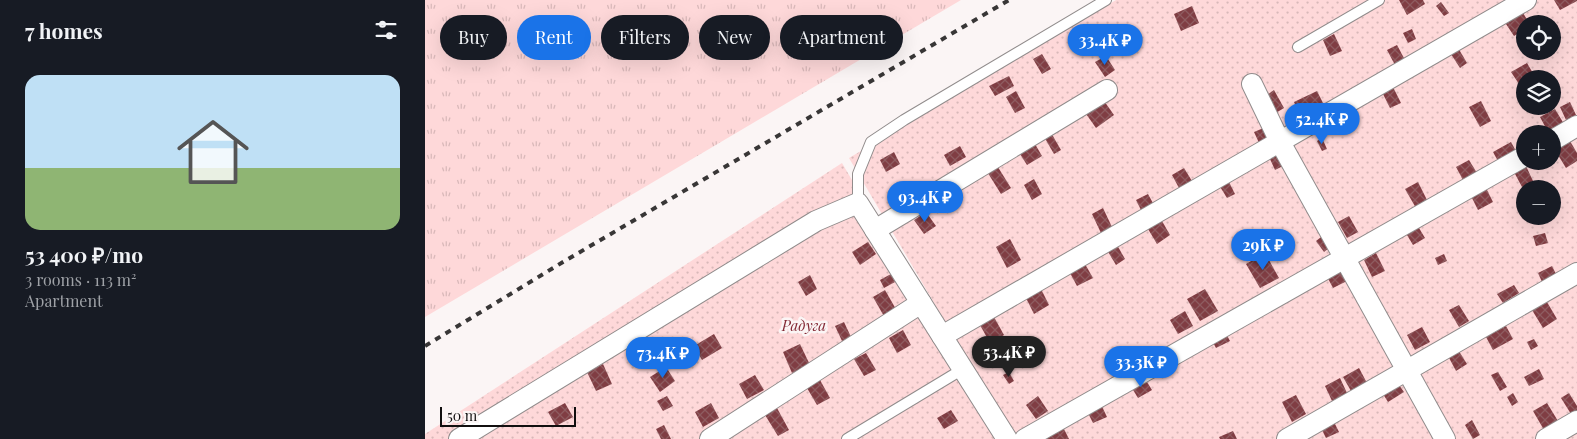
<!DOCTYPE html>
<html lang="en">
<head>
<meta charset="utf-8">
<style>
  :root { --surface:#171b24; --page:#20242c; --text:#f1f3f6; --muted:#9ea1a6; --accent:#1a73e8 }
  body { margin:0; font-family:"Playfair Display",serif; background:var(--page); color:var(--text); height:100vh; display:flex; flex-direction:column; font-size:19px; white-space:nowrap }
  * { box-sizing:border-box; margin:0 }
  p { font-size:16px; color:var(--muted) }
  .icon { flex:none; width:28px; height:28px; fill:none; stroke:currentColor; stroke-width:2; stroke-linecap:round; stroke-linejoin:round }
  .map { position:relative; flex:1; overflow:hidden }
  .panel { display:flex; flex-direction:column; background:var(--surface); width:425px }
  .panel>* { flex:none }
  .hud { position:absolute; left:15px; top:15px; width:475px; height:45px; display:flex; gap:10px }
  .tools { position:absolute; left:1091px; top:15px; display:grid; gap:10px }
  .tools a { display:grid; place-items:center; width:45px; height:45px; border-radius:50%; background:var(--surface); box-shadow:0 5px 20px #0002; font-size:25px }
  .scale { position:absolute; left:15px; bottom:12px; width:136px; box-sizing:border-box; padding-left:5px; border:2px solid #110f0f; border-top:0; font-size:14px; line-height:18px; white-space:nowrap; color:#110f0f; -webkit-text-stroke:4px #fbf5f5; paint-order:stroke }
  .price { position:absolute; translate:-50% -42px; padding:0 11px; border-radius:18px; background:var(--accent); color:#fff; font-size:16px; line-height:32px; filter:drop-shadow(0 1px 2px #0008) }
  .price::after { content:''; position:absolute; left:50%; top:30px; width:15px; height:11px; margin-left:-8px; background:inherit; clip-path:polygon(0 0,100% 0,50% 100%) }
  .price.on { background:#222; color:#fff }
  ul { padding:0; list-style:none }
  li { display:grid; align-content:center; gap:10px; height:265px; padding:0 25px }
  li span { display:grid; place-items:center; height:155px; border-radius:15px; color:#555 }
  li>.icon { margin-inline-start:auto }
  span .icon { width:90px; height:90px; fill:#fffc; stroke-width:1 }
  li b { font-size:21px }
  h2 { display:flex; justify-content:space-between; align-items:center; height:60px; padding:0 25px; font-size:21px }
  .pill { padding:0 18px; border-radius:22px; background:var(--surface); box-shadow:0 5px 20px #0002; font-size:18px; line-height:45px }
  .pill.on { background:var(--accent); color:#fff }
  main { display:flex; flex:1; min-height:0 }
  .map>svg:first-child { display:block }
</style>
</head>
<body>
<main>
<section class="panel">
<h2>7 homes<svg class="icon" aria-label="filters" viewBox="0 0 24 24"><path d="M4 7h16M4 17h16"/><circle cx="9" cy="7" r="2"/><circle cx="15" cy="17" r="2"/></svg></h2>
<ul>
<li><span style="background:linear-gradient(#bfe0f5 60%,#8fb573 0)"><svg class="icon" aria-label="home" viewBox="0 0 24 24"><path d="M3 11l9-7 9 7M6 9v11h12V9"/></svg></span><div><b>53 400 ₽/mo</b><p>3 rooms · 113 m²</p><p>Apartment</p></div></li>
</ul>
</section>
<div class="map">
<svg width="1152" height="439" viewBox="0 0 1152 439">
  <defs>
    <pattern id="grass-tufts" width="24" height="20" patternUnits="userSpaceOnUse" patternTransform="scale(1.25)"><rect width="24" height="20" fill="#fed8d9"/><path d="M3 7l-1-3M5 7V3M7 7l1-3M15 17l-1-3M17 17v-4M19 17l1-3" fill="none" stroke="#d9b8b9"/></pattern>
    <pattern id="garden-dots" width="8" height="8" patternUnits="userSpaceOnUse" patternTransform="scale(1.25)"><rect width="8" height="8" fill="#fed8d9"/><path d="M2 2h.1M6 6h.1" fill="none" stroke="#d9b8b9" stroke-width="1.8" stroke-linecap="round"/></pattern>
    <pattern id="building-cross-hatch" width="8" height="8" patternUnits="userSpaceOnUse" patternTransform="scale(1.25)"><rect width="8" height="8" fill="#803d43"/><path d="M0 0l8 8M0 8l8-8" fill="none" stroke="#8e5c60"/></pattern>
  </defs>
  <rect width="100%" height="100%" fill="#fbf5f5"/>
  <path fill="url(#grass-tufts)" d="M0,0H536L0,317Z"/>
  <g fill="url(#garden-dots)" fill-rule="evenodd">
    <path d="M691,0H1152V439H589L424,158ZM1100,24H1128V51H1100ZM1100,79H1128V106H1100ZM1100,134H1128V161H1100ZM1100,189H1128V216H1100Z"/>
    <path d="M417,163L579,439H0V434Z"/>
  </g>
  <g fill="url(#building-cross-hatch)">
    <path d="M974,0H998L1000,4L982,15Z"/>
    <path d="M1129,0H1152V1L1135,10Z"/>
    <path d="M1016,2L1024,13L1019,16L1011,6Z"/>
    <path d="M767,6L774,23L756,31L749,14Z"/>
    <path d="M1096,10L1105,24H1100V29L1089,36L1079,21Z"/>
    <path d="M987,29L991,39L983,43L978,33Z"/>
    <path d="M909,34L917,51L905,56L898,40Z"/>
    <path d="M972,45L980,60L970,65L962,50Z"/>
    <path d="M1032,46L1042,63L1035,68L1024,51Z"/>
    <path d="M617,54L626,69L617,74L608,59Z"/>
    <path d="M681,56L690,70L680,77L670,62Z"/>
    <path d="M1102,63L1109,75L1103,79H1100V81L1094,84L1086,72Z"/>
    <path d="M584,76L589,86L570,96L564,86Z"/>
    <path d="M968,87L976,103L965,108L957,92Z"/>
    <path d="M849,90L859,108L849,114L839,97Z"/>
    <path d="M591,91L600,108L590,113L581,97Z"/>
    <path d="M892,91L899,105L876,117L869,102Z"/>
    <path d="M677,98L689,115L671,128L659,111Z"/>
    <path d="M1056,101L1066,121L1055,127L1044,107Z"/>
    <path d="M1145,102L1151,115L1141,120L1135,107Z"/>
    <path d="M1130,109L1139,124L1123,132L1115,117Z"/>
    <path d="M924,110L932,124L921,130L913,116Z"/>
    <path d="M841,127L846,140L835,145L829,132Z"/>
    <path d="M625,131L636,150L629,154L618,135Z"/>
    <path d="M897,138L902,149L897,151L892,141Z"/>
    <path d="M1145,141L1152,153V161L1141,168L1130,150Z"/>
    <path d="M1086,142L1092,153L1074,163L1068,152Z"/>
    <path d="M610,144L617,156L602,165L595,154Z"/>
    <path d="M535,146L541,157L525,166L519,155Z"/>
    <path d="M469,152L475,164L461,172L455,160Z"/>
    <path d="M854,154L860,165L850,170L845,159Z"/>
    <path d="M1044,160L1052,173L1038,180L1031,167Z"/>
    <path d="M571,164L586,188L576,194L561,170Z"/>
    <path d="M1101,166L1108,181L1097,187L1089,172Z"/>
    <path d="M759,168L767,181L754,188L747,175Z"/>
    <path d="M609,179L617,194L607,200L599,185Z"/>
    <path d="M803,180L810,194L802,198L794,185Z"/>
    <path d="M993,182L1003,202L991,208L980,189Z"/>
    <path d="M1059,184L1068,202L1053,210L1044,192Z"/>
    <path d="M723,194L729,205L717,212L711,200Z"/>
    <path d="M678,208L687,227L676,233L667,214Z"/>
    <path d="M501,212L511,226L499,234L489,220Z"/>
    <path d="M924,216L933,232L922,238L913,222Z"/>
    <path d="M737,221L745,235L732,244L723,229Z"/>
    <path d="M991,223L1000,238L988,245L979,230Z"/>
    <path d="M1120,233L1123,243L1111,246L1108,236Z"/>
    <path d="M900,234L908,245L899,252L891,241Z"/>
    <path d="M585,239L596,260L582,268L571,247Z"/>
    <path d="M443,242L451,254L435,265L427,252Z"/>
    <path d="M692,245L700,259L691,265L682,250Z"/>
    <path d="M840,253L854,278L835,288L821,264Z"/>
    <path d="M951,253L960,271L947,277L939,260Z"/>
    <path d="M1019,254L1022,261L1013,265L1010,258Z"/>
    <path d="M660,264L668,278L652,286L645,273Z"/>
    <path d="M912,264L922,281L908,288L899,271Z"/>
    <path d="M1127,266L1131,274L1117,282L1113,273Z"/>
    <path d="M466,274L470,282L459,288L455,280Z"/>
    <path d="M385,275L392,289L381,296L373,282Z"/>
    <path d="M1089,285L1094,293L1078,303L1072,294Z"/>
    <path d="M616,289L624,305L609,314L601,298Z"/>
    <path d="M780,289L793,311L775,321L762,299Z"/>
    <path d="M460,290L472,311L460,318L448,297Z"/>
    <path d="M1122,302L1132,319L1118,328L1107,310Z"/>
    <path d="M1034,305L1044,321L1034,327L1024,310Z"/>
    <path d="M760,311L768,326L753,334L745,320Z"/>
    <path d="M569,317L579,335L565,343L555,325Z"/>
    <path d="M419,322L426,337L417,341L410,326Z"/>
    <path d="M1081,326L1088,339L1068,350L1061,337Z"/>
    <path d="M997,327L1005,342L990,350L982,335Z"/>
    <path d="M478,330L486,345L472,353L464,338Z"/>
    <path d="M799,330L805,341L791,348L785,337Z"/>
    <path d="M289,334L297,348L277,360L269,346Z"/>
    <path d="M1109,339L1113,346L1106,350L1102,342Z"/>
    <path d="M375,344L385,365L367,373L358,352Z"/>
    <path d="M1032,348L1042,364L1031,371L1022,354Z"/>
    <path d="M441,353L451,370L439,376L429,359Z"/>
    <path d="M178,364L187,384L171,391L162,372Z"/>
    <path d="M241,367L250,381L235,392L225,377Z"/>
    <path d="M934,368L942,383L926,391L918,377Z"/>
    <path d="M1114,369L1119,379L1104,386L1099,377Z"/>
    <path d="M584,372L589,381L584,384L578,375Z"/>
    <path d="M1073,372L1082,387L1075,391L1066,375Z"/>
    <path d="M330,375L339,390L322,399L314,384Z"/>
    <path d="M719,377L727,390L713,398L705,385Z"/>
    <path d="M915,378L922,393L907,401L900,386Z"/>
    <path d="M395,380L405,398L392,405L382,388Z"/>
    <path d="M974,385L979,392L963,402L958,394Z"/>
    <path d="M1088,393L1093,402L1087,406L1082,397Z"/>
    <path d="M1144,393L1152,406V411L1146,414L1136,398Z"/>
    <path d="M871,395L881,414L867,422L857,402Z"/>
    <path d="M242,396L248,406L238,411L232,401Z"/>
    <path d="M613,396L623,411L611,419L601,405Z"/>
    <path d="M674,400L682,417L668,423L660,407Z"/>
    <path d="M140,403L148,417L131,426L123,412Z"/>
    <path d="M286,403L294,418L278,427L270,412Z"/>
    <path d="M1122,403L1133,421L1119,430L1108,411Z"/>
    <path d="M352,408L364,430L353,436L340,415Z"/>
    <path d="M526,410L533,421L519,429L512,418Z"/>
    <path d="M908,420L914,432L901,438L895,426Z"/>
    <path d="M1047,420L1055,435L1048,439L1040,425Z"/>
    <path d="M239,425L246,439H236L231,429Z"/>
    <path d="M637,425L644,439H618Z"/>
    <path d="M808,431L812,439H795L794,437Z"/>
  </g>
  <g fill="none" stroke-linecap="round" stroke-linejoin="round">
    <g stroke="#918c8c" stroke-width="12">
      <g id="lane">
        <path d="M873,47L954,0"/>
        <path d="M433,203V174L446,142L479,120L681,0"/>
        <path d="M422,439L538,369"/>
      </g>
    </g>
    <g stroke="#918c8c" stroke-width="22">
      <g id="street">
        <path d="M827,84L855,142L1020,439"/>
        <path d="M1128,140L1152,126"/>
        <path d="M450,230L682,90"/>
        <path d="M517,336L1101,0"/>
        <path d="M34,439L391,221L433,203L582,439"/>
        <path d="M285,439L496,303"/>
        <path d="M600,439L1100,156"/>
        <path d="M862,439L1152,273"/>
        <path d="M1121,439L1152,421"/>
      </g>
    </g>
    <use href="#lane" stroke="#fff" stroke-width="10"/>
    <use href="#street" stroke="#fff" stroke-width="20"/>
    <path stroke="#383636" stroke-width="4" stroke-dasharray="6 6" stroke-linecap="butt" d="M0,346L138,262L584,0"/>
  </g>
  <g text-anchor="middle" dominant-baseline="central" stroke-width="5" stroke-linejoin="round" paint-order="stroke">
    <g font-size="15" font-style="italic" fill="#842a36" stroke="#fbf5f5">
      <text x="379" y="325">Радуга</text>
    </g>
  </g>
</svg>
<div class="tools">
<a><svg class="icon" aria-label="locate" viewBox="0 0 24 24"><circle cx="12" cy="12" r="6"/><path d="M12 2v4M12 18v4M2 12h4M18 12h4"/></svg></a>
<a><svg class="icon" aria-label="layers" viewBox="0 0 24 24"><path d="M12 4l9 5-9 5-9-5zM3 14l9 5 9-5"/></svg></a>
<a>+</a>
<a>−</a>
</div>
<div class="scale">50 m</div>
<b class="price" style="left:680px;top:66px">33.4K ₽</b>
<b class="price" style="left:897px;top:145px">52.4K ₽</b>
<b class="price" style="left:500px;top:223px">93.4K ₽</b>
<b class="price" style="left:838px;top:271px">29K ₽</b>
<b class="price on" style="left:584px;top:378px">53.4K ₽</b>
<b class="price" style="left:238px;top:379px">73.4K ₽</b>
<b class="price" style="left:716px;top:388px">33.3K ₽</b>
<div class="hud">
<a class="pill">Buy</a>
<a class="pill on">Rent</a>
<a class="pill">Filters</a>
<a class="pill">New</a>
<a class="pill">Apartment</a>
</div>
</div>
</main>
</body>
</html>
